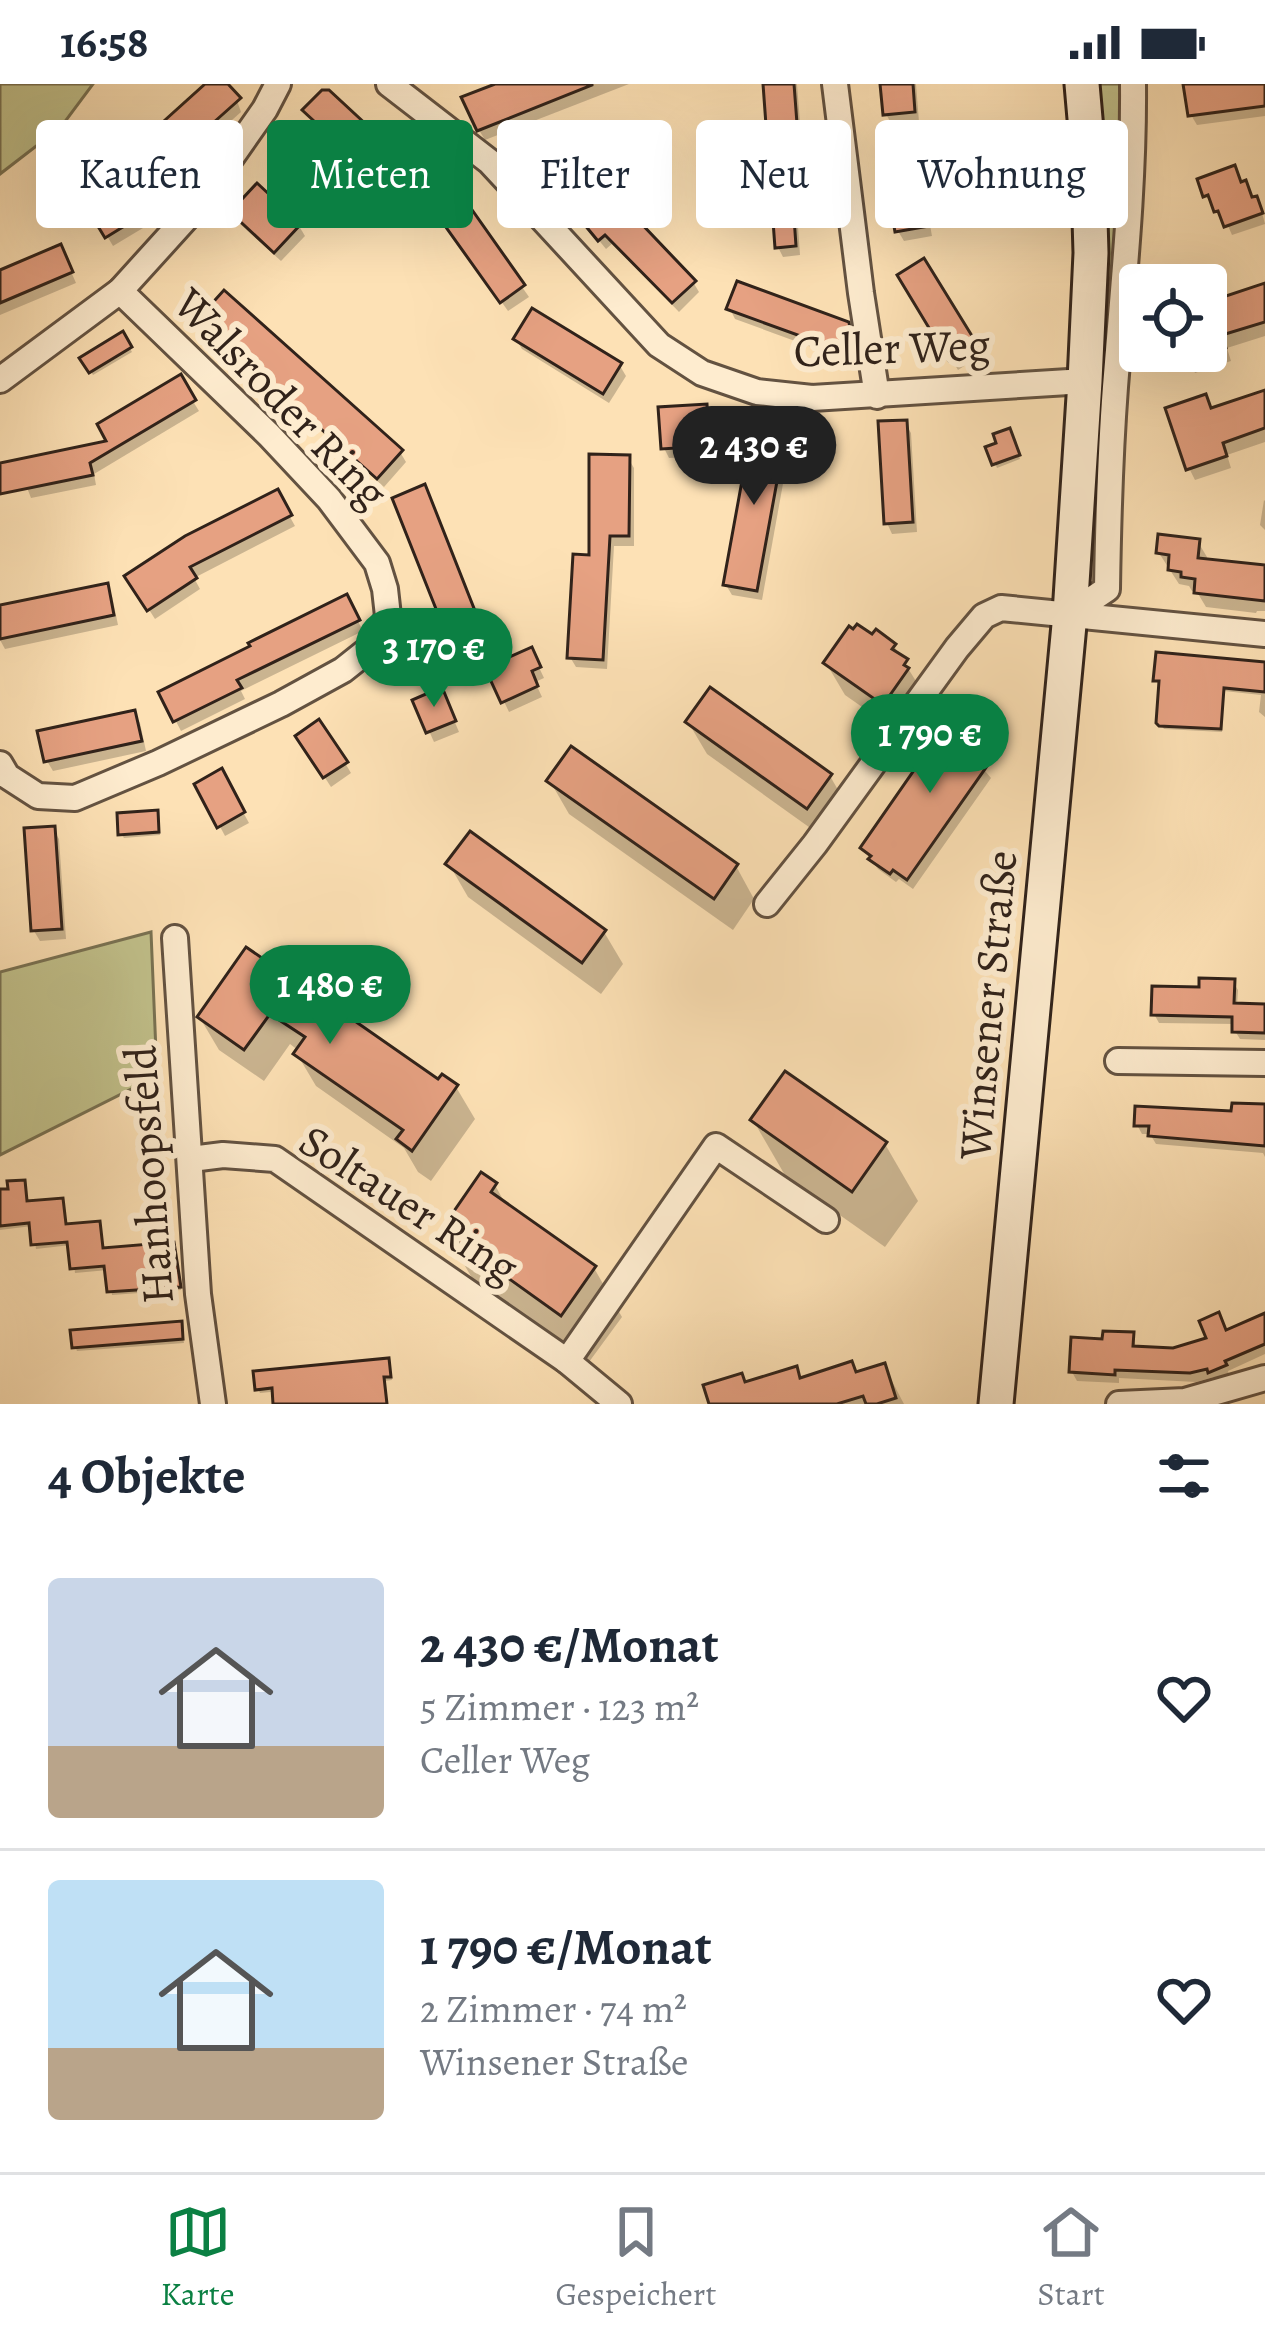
<!DOCTYPE html>
<html lang="de">
<head>
<meta charset="utf-8">
<style>
  :root { --surface:#fff; --page:#f6f6f7; --text:#1f2937; --muted:#747a83; --line:#e0e1e3; --accent:#0b8043 }
  body { margin:0; font-family:Alegreya,serif; background:var(--page); color:var(--text); height:100vh; display:flex; flex-direction:column; font-size:45px; white-space:nowrap }
  * { box-sizing:border-box; margin:0 }
  p { font-size:39px; color:var(--muted) }
  .icon { flex:none; width:66px; height:66px; fill:none; stroke:currentColor; stroke-width:2; stroke-linecap:round; stroke-linejoin:round }
  .map { position:relative; height:1320px; overflow:hidden }
  .details { display:flex; flex-direction:column; background:var(--surface); flex:1 }
  .details>* { flex:none }
  .top-card { position:absolute; left:36px; top:36px; width:1194px; height:108px; display:flex; gap:24px }
  .fabs { position:absolute; left:1119px; top:180px; display:grid; gap:24px }
  .fabs a { display:grid; place-items:center; width:108px; height:108px; border-radius:12px; background:var(--surface); box-shadow:0 12px 48px #0002; font-size:60px }
  .price { position:absolute; translate:-50% -102px; padding:0 27px; border-radius:42px; background:var(--accent); color:#fff; font-size:39px; line-height:78px; filter:drop-shadow(0 3px 6px #0008) }
  .price::after { content:''; position:absolute; left:50%; top:72px; width:36px; height:27px; margin-left:-18px; background:inherit; clip-path:polygon(0 0,100% 0,50% 100%) }
  .price.current { background:#222; color:#fff }
  ul { padding:0; list-style:none }
  li { display:flex; align-items:center; gap:36px; height:300px; padding:0 48px }
  li+li { border-top:3px solid var(--line) }
  li span { display:grid; place-items:center; flex:none; width:336px; height:240px; border-radius:12px; color:#555 }
  li>.icon { margin-inline-start:auto }
  span .icon { width:144px; height:144px; fill:#fffc; stroke-width:1 }
  li b { font-size:51px }
  h2 { display:flex; justify-content:space-between; align-items:center; height:144px; padding:0 48px; font-size:51px }
  .tag { padding:0 42px; border-radius:12px; background:var(--surface); box-shadow:0 12px 48px #0002; font-size:42px; line-height:108px }
  .tag.current { background:var(--accent); color:#fff }
  .status { display:flex; justify-content:space-between; align-items:center; height:84px; padding:0 60px; background:var(--surface); direction:ltr }
  .status svg { height:33px; fill:currentColor }
  .dock { display:flex; justify-content:space-around; align-items:center; height:168px; border-top:3px solid var(--line); background:var(--surface); font-size:33px; color:var(--muted) }
  .dock a { display:grid; justify-items:center; gap:6px }
  .dock .current { color:var(--accent) }
  .map>svg:first-child { display:block }
</style>
</head>
<body>
<div class="status"><b>16:58</b><svg viewBox="0 0 49 12"><path d="M0 12V9h3v3zM5 12V6h3v6zM10 12V3h3v9zM15 12V0h3v12zM26 1h20v11H26zM47 4h2v5h-2z"/></svg></div>
<div class="map">
<svg width="1265" height="1320" viewBox="0 0 1265 1320">
  <rect width="100%" height="100%" fill="#fde1b5"/>
  <filter id="stains"><feTurbulence type="fractalNoise" baseFrequency=".00167" numOctaves="4"/><feColorMatrix values="0 0 0 0 .2 0 0 0 0 .09 0 0 0 0 .02 0 0 0 .5 -.17"/></filter>
  <radialGradient id="worn" r=".72"><stop offset=".6" stop-color="#630" stop-opacity="0"/><stop offset="1" stop-color="#630" stop-opacity=".3"/></radialGradient>
  <g fill="#c2c28c" stroke="#797253" stroke-width="3">
    <path d="M0,0H93L61,43L0,90Z"/>
    <path d="M1097,0H1122V46L1107,286Z"/>
    <path d="M151,848L157,992L0,1071V888Z"/>
  </g>
  <g fill="#0003">
    <path d="M210,0H224L235,11L241,28L174,88L154,65Z"/>
    <path d="M503,0H629L485,56L479,46Z"/>
    <path d="M766,0H797L808,141L798,142L800,171L783,173L778,163Z"/>
    <path d="M883,0H916L919,38L892,41L886,30Z"/>
    <path d="M1186,0H1265V32L1197,41L1191,31Z"/>
    <path d="M306,27L422,96L428,106L411,124H407L312,37Z"/>
    <path d="M912,64L918,74L932,152L904,157L898,147Z"/>
    <path d="M1234,85L1241,101L1261,125L1265,140L1232,151L1225,135L1222,136L1206,112Z"/>
    <path d="M154,94L173,126L113,162L94,130Z"/>
    <path d="M556,104L625,144L693,198L699,208L679,228L613,159L606,165Z"/>
    <path d="M463,118L529,213L508,227L448,142Z"/>
    <path d="M234,129L299,142L305,152L281,177L239,139Z"/>
    <path d="M65,174L76,199L0,231V189Z"/>
    <path d="M923,178L980,272L958,286L901,192Z"/>
    <path d="M1265,202V252L1227,264L1231,277L1195,289L1185,267H1206V208L1213,219Z"/>
    <path d="M730,225L847,240L854,257L847,276L735,235Z"/>
    <path d="M202,236L400,368L406,378L384,403L208,246Z"/>
    <path d="M122,251L132,268L93,291L83,275Z"/>
    <path d="M516,255L620,282L626,292L609,319L522,265Z"/>
    <path d="M179,295L199,327L94,390L96,401L31,414L26,401L0,411V382L111,359Z"/>
    <path d="M1265,309V358L1227,371L1231,384L1195,396L1189,384L1212,327Z"/>
    <path d="M705,323L711,334L713,372L669,374L664,364Z"/>
    <path d="M905,339L911,349L917,448L892,450L887,439Z"/>
    <path d="M784,350L790,361L762,516L732,511L726,501Z"/>
    <path d="M1011,351L1020,375L997,384L989,365Z"/>
    <path d="M628,374L634,384V462H614L607,585L576,583L570,573Z"/>
    <path d="M276,408L295,442L194,494L200,505L155,535L128,493Z"/>
    <path d="M430,414L481,543L452,554L446,544Z"/>
    <path d="M1264,416L1265,417V446L1260,441Z"/>
    <path d="M1198,458L1207,473L1206,478L1265,484V527H1257L1256,529L1206,523L1197,508L1192,507L1189,502L1179,500L1159,469Z"/>
    <path d="M106,502L112,512L118,541L5,565L0,556V524Z"/>
    <path d="M346,514L363,547L241,607L245,615L181,647L162,610Z"/>
    <path d="M894,562L924,610L902,651L845,611L826,579Z"/>
    <path d="M536,577L544,594L535,598L542,613L509,628L489,586Z"/>
    <path d="M1265,582V633L1259,628L1261,611L1224,607L1222,648L1164,645L1159,638L1162,601L1156,596Z"/>
    <path d="M446,617L459,648L434,658L416,618Z"/>
    <path d="M134,629L140,639L146,667L53,687L47,677Z"/>
    <path d="M688,638L830,692L849,725L827,756L707,670Z"/>
    <path d="M992,646L997,656L980,681L991,694L913,805L899,795L896,798L878,785L863,764Z"/>
    <path d="M305,663L345,679L351,689L331,703Z"/>
    <path d="M221,688L249,739L225,752L198,701Z"/>
    <path d="M550,697L736,782L754,815L733,846L569,730Z"/>
    <path d="M158,733L160,751L124,754L121,750Z"/>
    <path d="M53,745L59,755L66,855L40,857L34,847Z"/>
    <path d="M449,780L604,848L623,880L601,910L468,813Z"/>
    <path d="M291,898L310,931L308,934L439,1000L456,1003L475,1035L431,1097L418,1088L404,1064L316,1002L297,970L299,967L290,960L264,997L219,966L200,934Z"/>
    <path d="M1233,898L1238,906L1237,922L1265,923V956L1240,955L1235,947V940L1159,939L1154,930L1202,906Z"/>
    <path d="M1265,1023V1073L1263,1069L1156,1060L1150,1050H1142L1137,1041L1234,1030Z"/>
    <path d="M753,1036L885,1060L918,1117L885,1163L786,1093Z"/>
    <path d="M23,1099L27,1120L62,1117L66,1143L99,1140L103,1167L175,1165L181,1206L112,1211L108,1186L75,1189L71,1161L36,1165L32,1142L0,1146V1108Z"/>
    <path d="M495,1101L507,1123L594,1184L622,1233L589,1278L472,1194L444,1146Z"/>
    <path d="M1265,1232V1270L1228,1287L1229,1291L1216,1296L1214,1293L1196,1298L1119,1294V1299L1077,1297L1072,1288L1105,1258L1132,1251L1137,1265L1173,1267L1226,1249Z"/>
    <path d="M180,1240L184,1259L77,1267L75,1263Z"/>
    <path d="M388,1277L392,1296L385,1297L387,1320H283L281,1307L260,1309L258,1305Z"/>
    <path d="M884,1282L904,1320H712L745,1301L795,1286L802,1297L856,1291Z"/>
  </g>
  <g fill="#e6a182" stroke="#30221a" stroke-width="3">
    <path d="M205,0H228L241,14L167,80L144,55Z"/>
    <path d="M495,0H592V1L477,47L461,13Z"/>
    <path d="M763,0H794L804,132L794,133L796,162L775,164Z"/>
    <path d="M880,0H913L915,28L883,31Z"/>
    <path d="M1183,0H1265V22L1188,32Z"/>
    <path d="M322,6H329L424,94L405,114H398L302,26Z"/>
    <path d="M914,60L929,142L895,148L881,66Z"/>
    <path d="M570,73L626,140L634,132L696,197L672,219L605,151L598,157L546,94Z"/>
    <path d="M1235,81L1241,98L1246,96L1252,113L1257,112L1263,129L1224,143L1218,127L1214,128L1208,111L1203,113L1197,95Z"/>
    <path d="M155,90L170,114L105,154L90,129Z"/>
    <path d="M257,99L301,140L274,169L230,128Z"/>
    <path d="M463,113L525,201L500,219L438,132Z"/>
    <path d="M61,160L73,188L0,219V186Z"/>
    <path d="M924,174L977,260L949,277L897,191Z"/>
    <path d="M737,197L849,238L850,245L842,267L726,225Z"/>
    <path d="M1265,199V238L1222,251L1226,264L1206,271V214L1210,213L1211,217Z"/>
    <path d="M224,206L403,366L377,395L198,235Z"/>
    <path d="M532,224L622,279L603,310L513,255Z"/>
    <path d="M123,247L132,263L89,289L79,274Z"/>
    <path d="M181,290L196,316L90,379L93,391L0,410V379L106,357L97,340Z"/>
    <path d="M1265,306V344L1223,359L1227,372L1186,386L1165,324L1206,310L1211,324Z"/>
    <path d="M707,320L709,362L661,365L658,323Z"/>
    <path d="M907,336L913,438L884,440L878,337Z"/>
    <path d="M752,342L786,348L757,507L723,501Z"/>
    <path d="M1010,344L1020,371L992,381L985,363L996,359L993,350Z"/>
    <path d="M589,370L630,371L629,452H610L603,576L567,574L573,470L589,471Z"/>
    <path d="M425,400L477,532L444,545L392,414Z"/>
    <path d="M278,405L292,431L190,483L197,494L147,527L124,492L185,452Z"/>
    <path d="M1158,450L1200,455L1198,474L1265,481V517L1194,509L1195,495L1181,493V488L1168,486L1169,471L1156,469Z"/>
    <path d="M108,499L114,531L0,555V521Z"/>
    <path d="M347,510L360,536L237,596L242,604L173,638L158,608L250,562L248,559Z"/>
    <path d="M857,540L872,550L876,545L896,560L892,565L908,575L904,581L909,584L883,621L823,579L849,542L853,545Z"/>
    <path d="M532,563L541,583L532,587L538,602L501,619L485,584Z"/>
    <path d="M1156,568L1265,578V608L1224,604L1221,645L1159,642L1156,639L1159,597H1153Z"/>
    <path d="M442,603L456,637L426,649L412,616Z"/>
    <path d="M710,603L832,690L807,725L685,638Z"/>
    <path d="M960,620L994,644L974,673L987,682L907,796L893,786L890,790L868,775L871,772L860,764Z"/>
    <path d="M135,626L142,657L44,678L37,647Z"/>
    <path d="M319,635L348,678L323,694L295,652Z"/>
    <path d="M571,662L738,780L714,815L546,697Z"/>
    <path d="M222,684L245,728L217,744L194,700Z"/>
    <path d="M158,726L159,748L118,751L117,729Z"/>
    <path d="M55,742L62,845L31,847L24,744Z"/>
    <path d="M470,747L606,846L582,879L445,780Z"/>
    <path d="M246,863L294,896L282,913L317,936L329,919L438,995L442,990L458,1001L412,1067L396,1055L403,1046L293,970L305,953L270,930L244,966L197,933Z"/>
    <path d="M1199,894L1235,895L1234,919L1265,920V949L1232,948V933L1151,931L1152,902L1199,903Z"/>
    <path d="M785,987L887,1058L852,1108L750,1036Z"/>
    <path d="M1232,1019L1265,1020V1062L1148,1052L1149,1042H1134L1135,1022L1231,1027Z"/>
    <path d="M481,1088L497,1099L491,1108L596,1182L561,1232L441,1146Z"/>
    <path d="M25,1096L27,1117L63,1114L66,1140L100,1137L103,1164L174,1158L181,1203L107,1208L104,1182L70,1185L67,1158L31,1161L29,1139L0,1142V1105H8L7,1097Z"/>
    <path d="M1219,1228L1226,1246L1265,1229V1260L1225,1277L1227,1281L1208,1289L1207,1285L1190,1289L1115,1286V1291L1069,1288L1071,1253L1102,1255L1103,1247L1134,1248L1133,1262L1173,1264L1206,1254L1199,1237Z"/>
    <path d="M182,1237L183,1255L72,1264L70,1246Z"/>
    <path d="M389,1274L391,1293H384L387,1320H273L272,1304L255,1306L253,1287Z"/>
    <path d="M852,1277L856,1288L885,1279L896,1314L877,1320H866L863,1312L837,1320H709L703,1301L742,1289L745,1298L797,1282L800,1294Z"/>
  </g>
  <g fill="none" stroke-linecap="round" stroke-linejoin="round">
    <g stroke="#635241" stroke-width="30">
      <g id="minor">
        <path d="M389,0L490,78L659,261L702,289L757,308L812,314L1085,297"/>
        <path d="M835,0L861,209L877,312"/>
        <path d="M0,296L120,207L197,122L265,25L278,0"/>
        <path d="M1070,530L1107,505C1108,438 1110,370 1115,303C1123,202 1134,101 1133,0"/>
        <path d="M0,680L7,692L38,712L75,714L158,679L281,620L343,586L377,559L388,532L385,505L377,479L329,415L269,351L120,207"/>
        <path d="M767,820L815,760L957,564L984,532L1001,524L1265,550"/>
        <path d="M175,854L198,1210L213,1320"/>
        <path d="M1118,977L1265,979"/>
        <path d="M191,1075L223,1071L275,1075L567,1277L619,1320"/>
        <path d="M567,1277L716,1062L826,1136"/>
        <path d="M1119,1320L1185,1317L1265,1294"/>
      </g>
    </g>
    <g stroke="#30221a" stroke-width="39">
      <path id="secondary" d="M996,1320L1070,530L1085,297L1091,169L1088,69L1082,0"/>
    </g>
    <use href="#minor" stroke="#feeccf" stroke-width="24"/>
    <use href="#secondary" stroke="#feeccf" stroke-width="33"/>
  </g>
  <g text-anchor="middle" dominant-baseline="central" stroke-width="12" stroke-linejoin="round" paint-order="stroke">
    <g font-size="45" fill="#30221a" stroke="#feeccf">
      <text transform="translate(892 264) rotate(-2)">Celler Weg</text>
      <text transform="translate(281 314) rotate(46)">Walsroder Ring</text>
      <text transform="translate(988 921) rotate(-85)">Winsener Straße</text>
      <text transform="translate(149 1091) rotate(-94)">Hanhoopsfeld</text>
      <text transform="translate(409 1120) rotate(33)">Soltauer Ring</text>
    </g>
  </g>
  <rect width="100%" height="100%" filter="url(#stains)"/>
  <rect width="100%" height="100%" fill="url(#worn)"/>
</svg>
<div class="fabs">
<a><svg class="icon" aria-label="locate" viewBox="0 0 24 24"><circle cx="12" cy="12" r="6"/><path d="M12 2v4M12 18v4M2 12h4M18 12h4"/></svg></a>
</div>
<b class="price current" style="left:754px;top:424px">2 430 €</b>
<b class="price" style="left:434px;top:626px">3 170 €</b>
<b class="price" style="left:930px;top:712px">1 790 €</b>
<b class="price" style="left:330px;top:963px">1 480 €</b>
<div class="top-card">
<a class="tag">Kaufen</a>
<a class="tag current">Mieten</a>
<a class="tag">Filter</a>
<a class="tag">Neu</a>
<a class="tag">Wohnung</a>
</div>
</div>
<section class="details">
<h2>4 Objekte<svg class="icon" aria-label="filters" viewBox="0 0 24 24"><path d="M4 7h16M4 17h16"/><circle cx="9" cy="7" r="2"/><circle cx="15" cy="17" r="2"/></svg></h2>
<ul>
<li><span style="background:linear-gradient(#c9d6e8 70%,#b9a48a 0)"><svg class="icon" aria-label="home" viewBox="0 0 24 24"><path d="M3 11l9-7 9 7M6 9v11h12V9"/></svg></span><div><b>2 430 €/Monat</b><p>5 Zimmer · 123 m²</p><p>Celler Weg</p></div><svg class="icon" aria-label="heart" viewBox="0 0 24 24"><path d="M12 20l-8-8c-3-5 5-10 8-4 3-6 11-1 8 4z"/></svg></li>
<li><span style="background:linear-gradient(#bfe0f5 70%,#b9a48a 0)"><svg class="icon" aria-label="home" viewBox="0 0 24 24"><path d="M3 11l9-7 9 7M6 9v11h12V9"/></svg></span><div><b>1 790 €/Monat</b><p>2 Zimmer · 74 m²</p><p>Winsener Straße</p></div><svg class="icon" aria-label="heart" viewBox="0 0 24 24"><path d="M12 20l-8-8c-3-5 5-10 8-4 3-6 11-1 8 4z"/></svg></li>
</ul>
</section>
<nav class="dock">
<a class="current"><svg class="icon" aria-label="map" viewBox="0 0 24 24"><path d="M3 6l6-2 6 2 6-2v14l-6 2-6-2-6 2zM9 4v14M15 6v14"/></svg>Karte</a>
<a><svg class="icon" aria-label="saved" viewBox="0 0 24 24"><path d="M7 4h10v16l-5-4-5 4z"/></svg>Gespeichert</a>
<a><svg class="icon" aria-label="home" viewBox="0 0 24 24"><path d="M3 11l9-7 9 7M6 9v11h12V9"/></svg>Start</a>
</nav>
</body>
</html>
